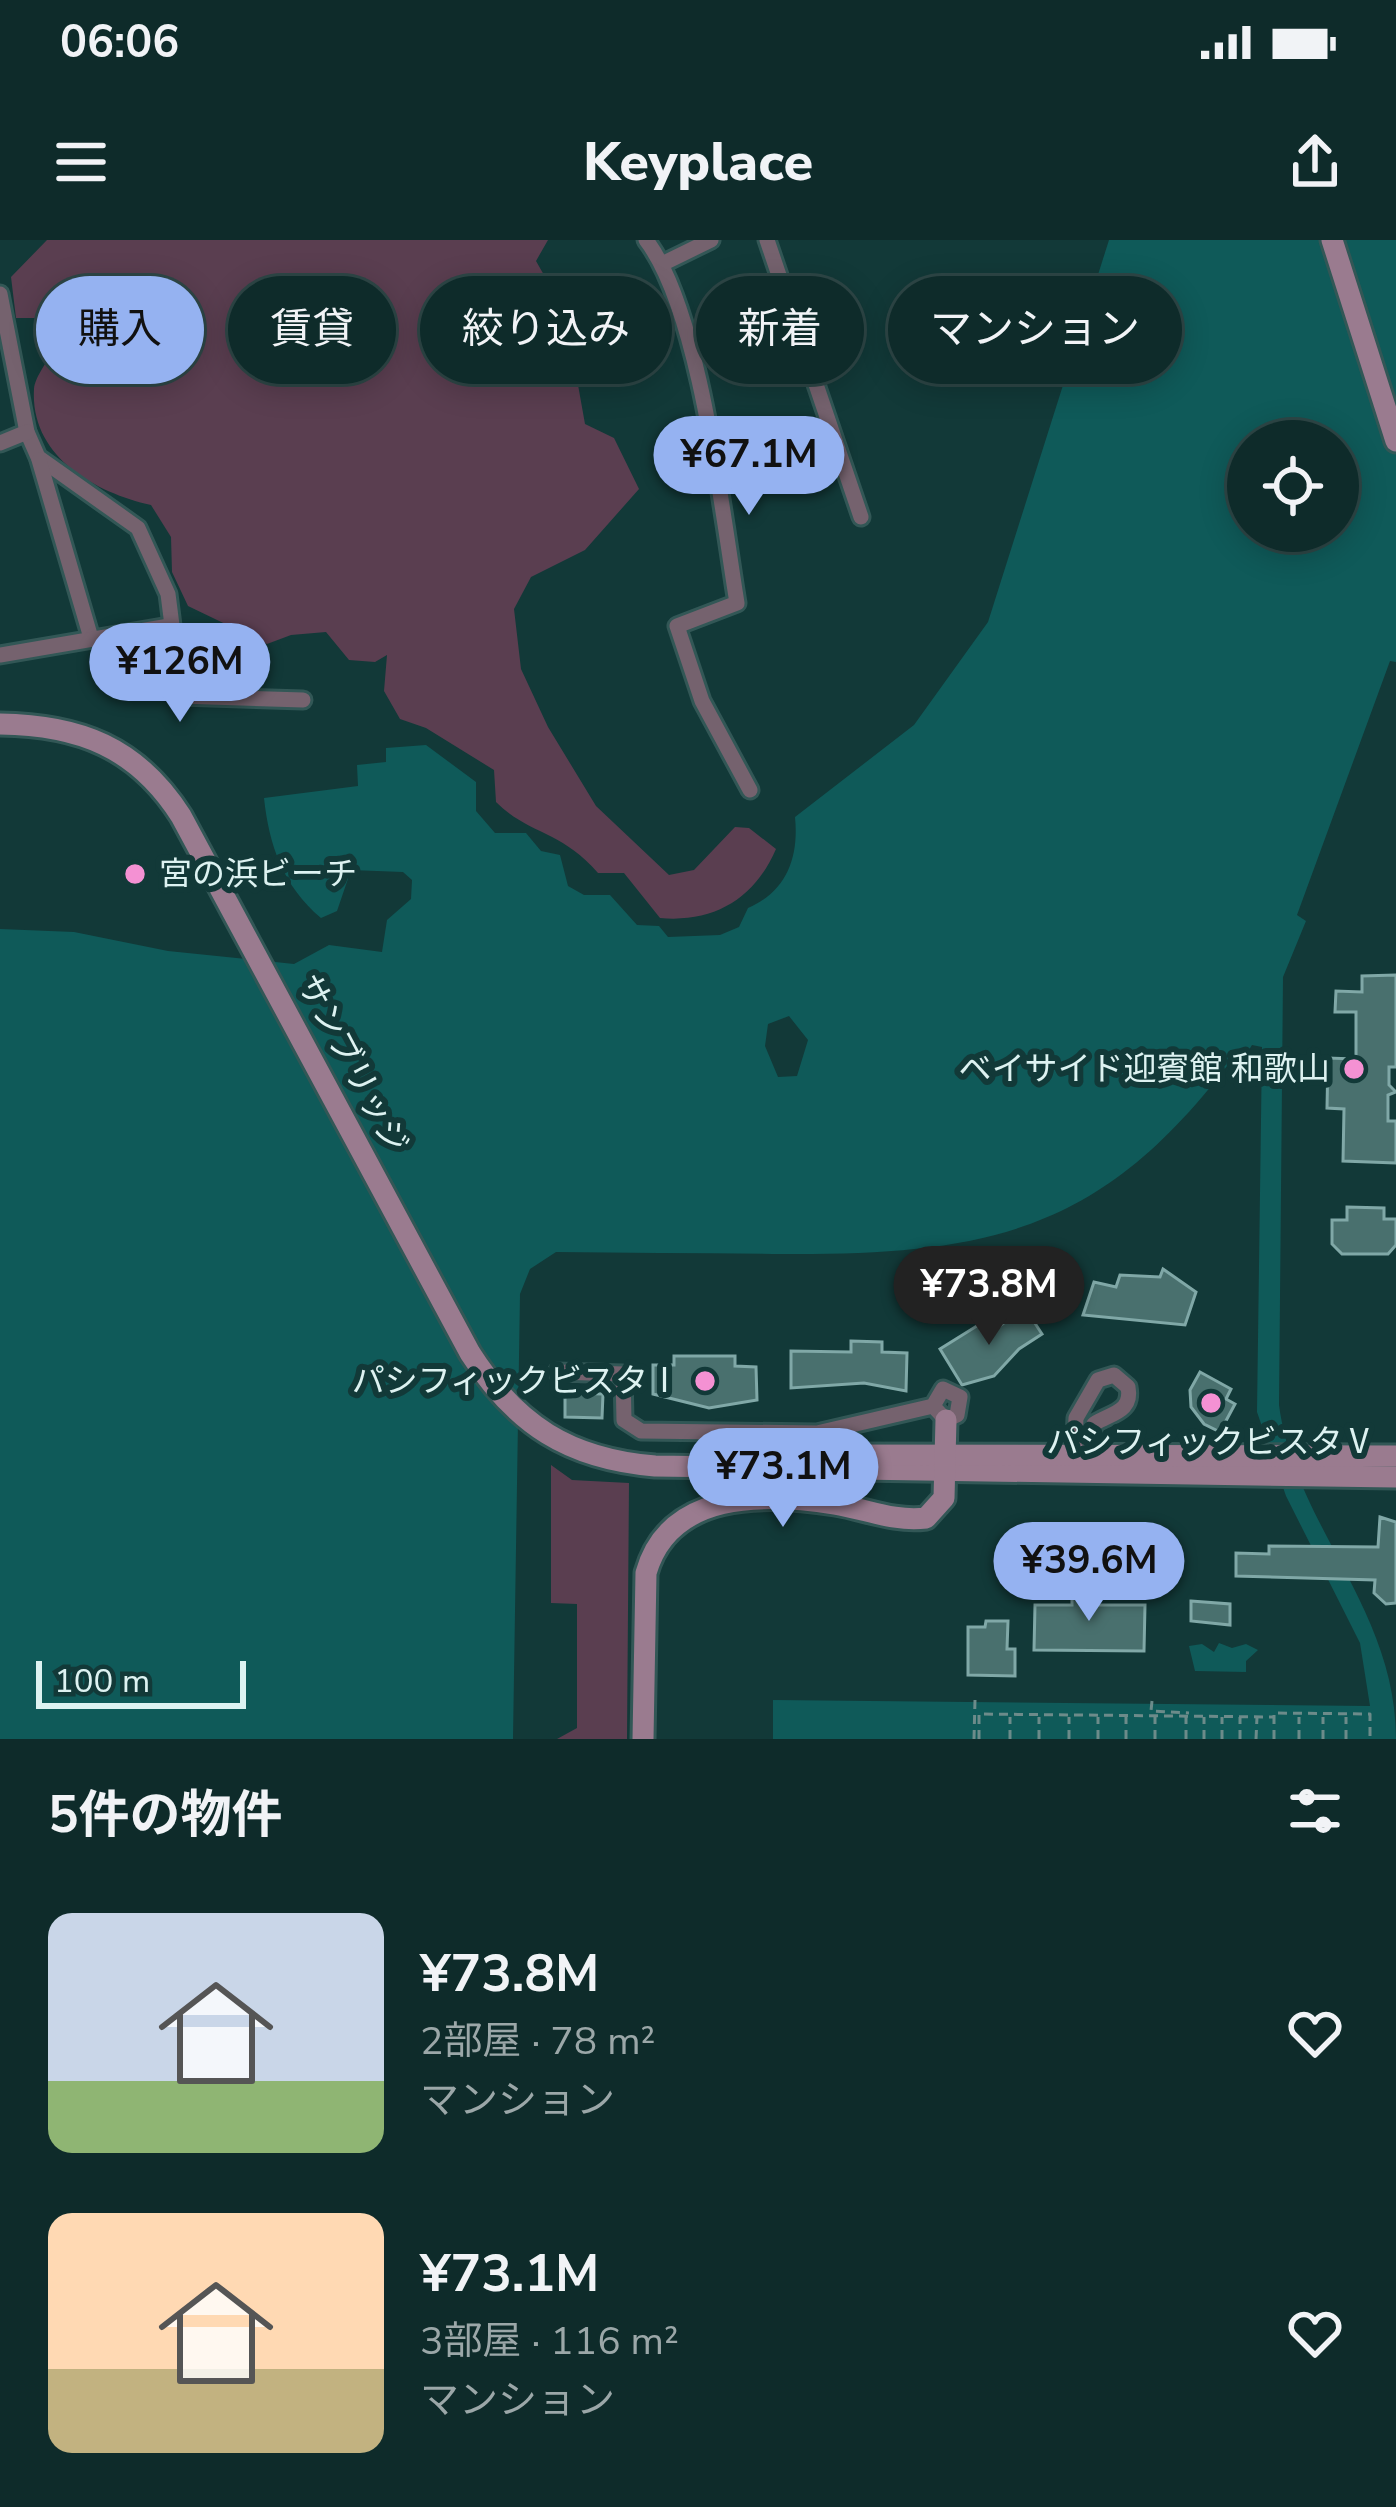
<!DOCTYPE html>
<html lang="ja">
<head>
<meta charset="utf-8">
<style>
  :root { --surface:#0e2b2a; --page:#173332; --text:#f1f3f6; --muted:#9ba7a8; --line:#2e4747; --accent:#95b2f1 }
  body { margin:0; font-family:"Nunito Sans","Noto Sans JP",sans-serif; background:var(--page); color:var(--text); height:100vh; display:flex; flex-direction:column; font-size:45px; white-space:nowrap }
  * { box-sizing:border-box; margin:0 }
  p { font-size:39px; color:var(--muted) }
  .icon { flex:none; width:66px; height:66px; fill:none; stroke:currentColor; stroke-width:2; stroke-linecap:round; stroke-linejoin:round }
  .map { position:relative; height:1499px; overflow:hidden }
  .details { display:flex; flex-direction:column; background:var(--surface); flex:1 }
  .details>* { flex:none }
  .banner { position:absolute; left:36px; top:36px; width:1326px; height:108px; display:flex; gap:24px }
  .controls { position:absolute; left:1227px; top:180px; display:grid; gap:24px }
  .controls a { display:grid; place-items:center; width:132px; height:132px; border-radius:50%; background:var(--surface); box-shadow:0 6px 30px #0003,0 0 0 3px var(--line); font-size:60px }
  .scale { position:absolute; left:36px; bottom:30px; width:210px; box-sizing:border-box; padding-left:12px; border:6px solid #ddf2f1; border-top:0; font-size:33px; line-height:42px; white-space:nowrap; color:#ddf2f1; -webkit-text-stroke:9px #123938; paint-order:stroke }
  .price { position:absolute; translate:-50% -102px; padding:0 27px; border-radius:42px; background:var(--accent); color:#111; font-size:39px; line-height:78px; filter:drop-shadow(0 3px 6px #0008) }
  .price::after { content:''; position:absolute; left:50%; top:72px; width:36px; height:27px; margin-left:-18px; background:inherit; clip-path:polygon(0 0,100% 0,50% 100%) }
  .price.active { background:#222; color:#fff }
  ul { padding:0; list-style:none }
  li { display:flex; align-items:center; gap:36px; height:300px; padding:0 48px }
  li span { display:grid; place-items:center; flex:none; width:336px; height:240px; border-radius:24px; color:#555 }
  li>.icon { margin-inline-start:auto }
  span .icon { width:144px; height:144px; fill:#fffc; stroke-width:1 }
  li b { font-size:51px }
  h2 { display:flex; justify-content:space-between; align-items:center; height:144px; padding:0 48px; font-size:51px }
  .chip { padding:0 42px; border-radius:54px; background:var(--surface); box-shadow:0 6px 30px #0003,0 0 0 3px var(--line); font-size:42px; line-height:108px }
  .chip.active { background:var(--accent); color:#111 }
  .status { display:flex; justify-content:space-between; align-items:center; height:84px; padding:0 60px; background:var(--surface); direction:ltr }
  .status svg { height:33px; fill:currentColor }
  header { display:flex; justify-content:space-between; align-items:center; height:156px; padding:0 48px; background:var(--surface); font-size:54px; font-weight:800 }
  .map>svg:first-child { display:block }
</style>
</head>
<body>
<div class="status"><b>06:06</b><svg viewBox="0 0 49 12"><path d="M0 12V9h3v3zM5 12V6h3v6zM10 12V3h3v9zM15 12V0h3v12zM26 1h20v11H26zM47 4h2v5h-2z"/></svg></div>
<header><svg class="icon" aria-label="menu" viewBox="0 0 24 24"><path d="M4 6h16M4 12h16M4 18h16"/></svg>Keyplace<svg class="icon" aria-label="share" viewBox="0 0 24 24"><path d="M12 15V3M7 8l5-5 5 5M5 13v7h14v-7"/></svg></header>
<div class="map">
<svg width="1396" height="1499" viewBox="0 0 1396 1499">
  <rect width="100%" height="100%" fill="#123938"/>
  <g fill="#5a3e50">
    <path d="M47,0H548L536,21L565,72L585,184L614,198L639,249L585,310L531,337L514,369L521,429L548,487L596,566L669,635L694,630L735,587L749,588L776,609C755,658 715,683 660,678L624,633H598C561,590 529,595 496,562L494,530L426,488L400,479L384,451L387,415L375,422L349,420L326,392L291,395L267,404L188,366L172,332L171,297L151,265C94,252 30,216 34,149C35,136 49,120 55,107L46,78H16L11,37Z"/>
    <path d="M551,1225L572,1240L629,1243L627,1499H557L577,1488V1364L551,1363Z"/>
  </g>
  <g fill="#0f5a59" fill-rule="evenodd">
    <path d="M1109,0H1396V422L1390,421L1297,675L1306,681L1283,737L1279,1165C1295,1286 1396,1368 1396,1499H773V1460L1370,1466L1360,1403L1286,1256L1257,1172L1262,807L1252,805L1244,818L1236,814C1106,990 993,1015 784,1014C708,1013 632,1013 556,1012L530,1029L520,1054L513,1499H0V689L74,692L168,711L294,724L329,705L382,712L387,680L411,659L412,640L403,632L351,630L337,671L321,678C283,646 269,605 264,558L358,546L357,525L386,522V508L426,505L476,542V571L495,593H526L541,611L560,615L568,646L584,655H610L637,685L659,686L668,697L720,695L739,687L748,668C787,651 799,617 795,577L914,485L988,382ZM1248,201H1338V291H1248ZM789,776L808,800L797,836L778,837L765,806L768,784Z"/>
    <path d="M1219,1403L1232,1408L1246,1404L1258,1410L1246,1421V1432L1195,1431L1189,1406L1202,1404L1214,1412Z"/>
  </g>
  <g fill="#49706e" stroke="#80a8a7" stroke-width="3">
    <path d="M1396,735V827H1389V845L1396,852L1388,855V881H1396V923L1343,921L1344,869L1327,868L1328,818L1356,819V772H1335L1336,751L1362,752V736Z"/>
    <path d="M1347,967L1384,968V979H1396V1005L1388,1014H1342L1332,1004V980H1347Z"/>
    <path d="M1163,1029L1196,1052L1185,1085L1083,1075L1094,1042L1116,1047L1120,1035L1160,1037Z"/>
    <path d="M1025,1068L1042,1094L1019,1109L994,1136L962,1145L940,1109L980,1084L987,1095Z"/>
    <path d="M851,1101L882,1102V1112L907,1113L906,1151L864,1143L791,1148V1111L851,1112Z"/>
    <path d="M674,1116H735V1126L756,1127L757,1160L709,1168L653,1154V1125H674Z"/>
    <path d="M1200,1132L1231,1149L1226,1159L1235,1164L1220,1192L1204,1184L1191,1167L1190,1150Z"/>
    <path d="M565,1153L603,1154L602,1178L565,1177Z"/>
    <path d="M1380,1277L1396,1282V1363L1386,1364L1374,1353L1375,1340L1236,1336V1313L1269,1314V1306L1378,1307Z"/>
    <path d="M1072,1337H1093V1365H1145L1144,1411L1034,1410L1035,1365H1072Z"/>
    <path d="M1191,1361L1230,1364V1385L1191,1381Z"/>
    <path d="M986,1381H1008L1007,1409H1015V1436L968,1435V1387H985Z"/>
  </g>
  <g fill="none" stroke-linecap="round" stroke-linejoin="round">
    <g stroke="#325756" stroke-width="21">
      <g id="street">
        <path d="M646,0C700,70 722,272 737,363L677,386L702,461L750,550"/>
        <path d="M767,0L861,277"/>
        <path d="M664,23L711,0"/>
        <path d="M0,54L27,192L38,217L138,288L168,354L181,456L303,460"/>
        <path d="M0,203L27,192"/>
        <path d="M39,220L91,398"/>
        <path d="M0,415L169,386"/>
        <path d="M557,1132L623,1134L624,1180L641,1191L817,1193L933,1166L946,1180L957,1175L960,1157L943,1149L933,1166"/>
        <path d="M1074,1223L1076,1178L1098,1140L1114,1135L1128,1147C1133,1172 1111,1173 1094,1184L1089,1221"/>
      </g>
    </g>
    <g stroke="#325756" stroke-width="27">
      <g id="secondary">
        <path d="M1332,0L1396,201"/>
        <path d="M0,484C79,485 137,507 181,576L470,1113C516,1185 569,1219 655,1226L1396,1237"/>
        <path d="M809,1215L1396,1216"/>
        <path d="M643,1499L646,1333C669,1251 764,1253 835,1264C866,1269 894,1282 926,1278L944,1258L946,1180"/>
      </g>
    </g>
    <g stroke="#6c8b8a" stroke-width="3" stroke-dasharray="9 6" stroke-linecap="butt">
      <path d="M1152,1461L1151,1471L1189,1473"/>
      <path d="M974,1499L975,1460"/>
      <path d="M979,1499V1474L1274,1477"/>
      <path d="M1010,1499V1477"/>
      <path d="M1039,1499V1477"/>
      <path d="M1069,1499V1477"/>
      <path d="M1098,1499V1477"/>
      <path d="M1126,1499V1477"/>
      <path d="M1155,1499V1477"/>
      <path d="M1186,1499V1477"/>
      <path d="M1204,1499V1477"/>
      <path d="M1222,1499V1477"/>
      <path d="M1240,1499V1477"/>
      <path d="M1256,1499L1257,1477"/>
      <path d="M1274,1499V1473L1370,1474V1499"/>
      <path d="M1299,1499V1477"/>
      <path d="M1323,1499V1477"/>
      <path d="M1346,1499V1477"/>
    </g>
    <use href="#street" stroke="#75626e" stroke-width="15"/>
    <use href="#secondary" stroke="#9a7b8f" stroke-width="21"/>
  </g>
  <g fill="#f491d3" stroke="#123938" stroke-width="4.5">
    <circle cx="135" cy="634" r="12"/>
    <circle cx="1354" cy="829" r="12"/>
    <circle cx="705" cy="1141" r="12"/>
    <circle cx="1211" cy="1163" r="12"/>
  </g>
  <g text-anchor="middle" dominant-baseline="central" stroke-width="12" stroke-linejoin="round" paint-order="stroke">
    <g font-size="33" fill="#ddf2f1" stroke="#123938" text-anchor="end">
      <text x="159" y="634" text-anchor="start">宮の浜ビーチ</text>
      <text x="1330" y="829">ベイサイド迎賓館 和歌山</text>
      <text x="681" y="1141">パシフィックビスタⅠ</text>
      <text x="1211" y="1202" text-anchor="middle">パシフィックビスタⅤ</text>
    </g>
    <g font-size="33" fill="#ddf2f1" stroke="#123938">
      <text transform="translate(352 824) rotate(62)">サンブリッジ</text>
    </g>
  </g>
</svg>
<div class="controls">
<a><svg class="icon" aria-label="locate" viewBox="0 0 24 24"><circle cx="12" cy="12" r="6"/><path d="M12 2v4M12 18v4M2 12h4M18 12h4"/></svg></a>
</div>
<div class="scale">100 m</div>
<b class="price" style="left:749px;top:278px">¥67.1M</b>
<b class="price" style="left:180px;top:485px">¥126M</b>
<b class="price active" style="left:989px;top:1108px">¥73.8M</b>
<b class="price" style="left:783px;top:1290px">¥73.1M</b>
<b class="price" style="left:1089px;top:1384px">¥39.6M</b>
<div class="banner">
<a class="chip active">購入</a>
<a class="chip">賃貸</a>
<a class="chip">絞り込み</a>
<a class="chip">新着</a>
<a class="chip">マンション</a>
</div>
</div>
<section class="details">
<h2>5件の物件<svg class="icon" aria-label="filters" viewBox="0 0 24 24"><path d="M4 7h16M4 17h16"/><circle cx="9" cy="7" r="2"/><circle cx="15" cy="17" r="2"/></svg></h2>
<ul>
<li><span style="background:linear-gradient(#c9d6e8 70%,#8fb573 0)"><svg class="icon" aria-label="home" viewBox="0 0 24 24"><path d="M3 11l9-7 9 7M6 9v11h12V9"/></svg></span><div><b>¥73.8M</b><p>2部屋 · 78 m²</p><p>マンション</p></div><svg class="icon" aria-label="heart" viewBox="0 0 24 24"><path d="M12 20l-8-8c-3-5 5-10 8-4 3-6 11-1 8 4z"/></svg></li>
<li><span style="background:linear-gradient(#ffd9b3 65%,#c2b280 0)"><svg class="icon" aria-label="home" viewBox="0 0 24 24"><path d="M3 11l9-7 9 7M6 9v11h12V9"/></svg></span><div><b>¥73.1M</b><p>3部屋 · 116 m²</p><p>マンション</p></div><svg class="icon" aria-label="heart" viewBox="0 0 24 24"><path d="M12 20l-8-8c-3-5 5-10 8-4 3-6 11-1 8 4z"/></svg></li>
</ul>
</section>
</body>
</html>
